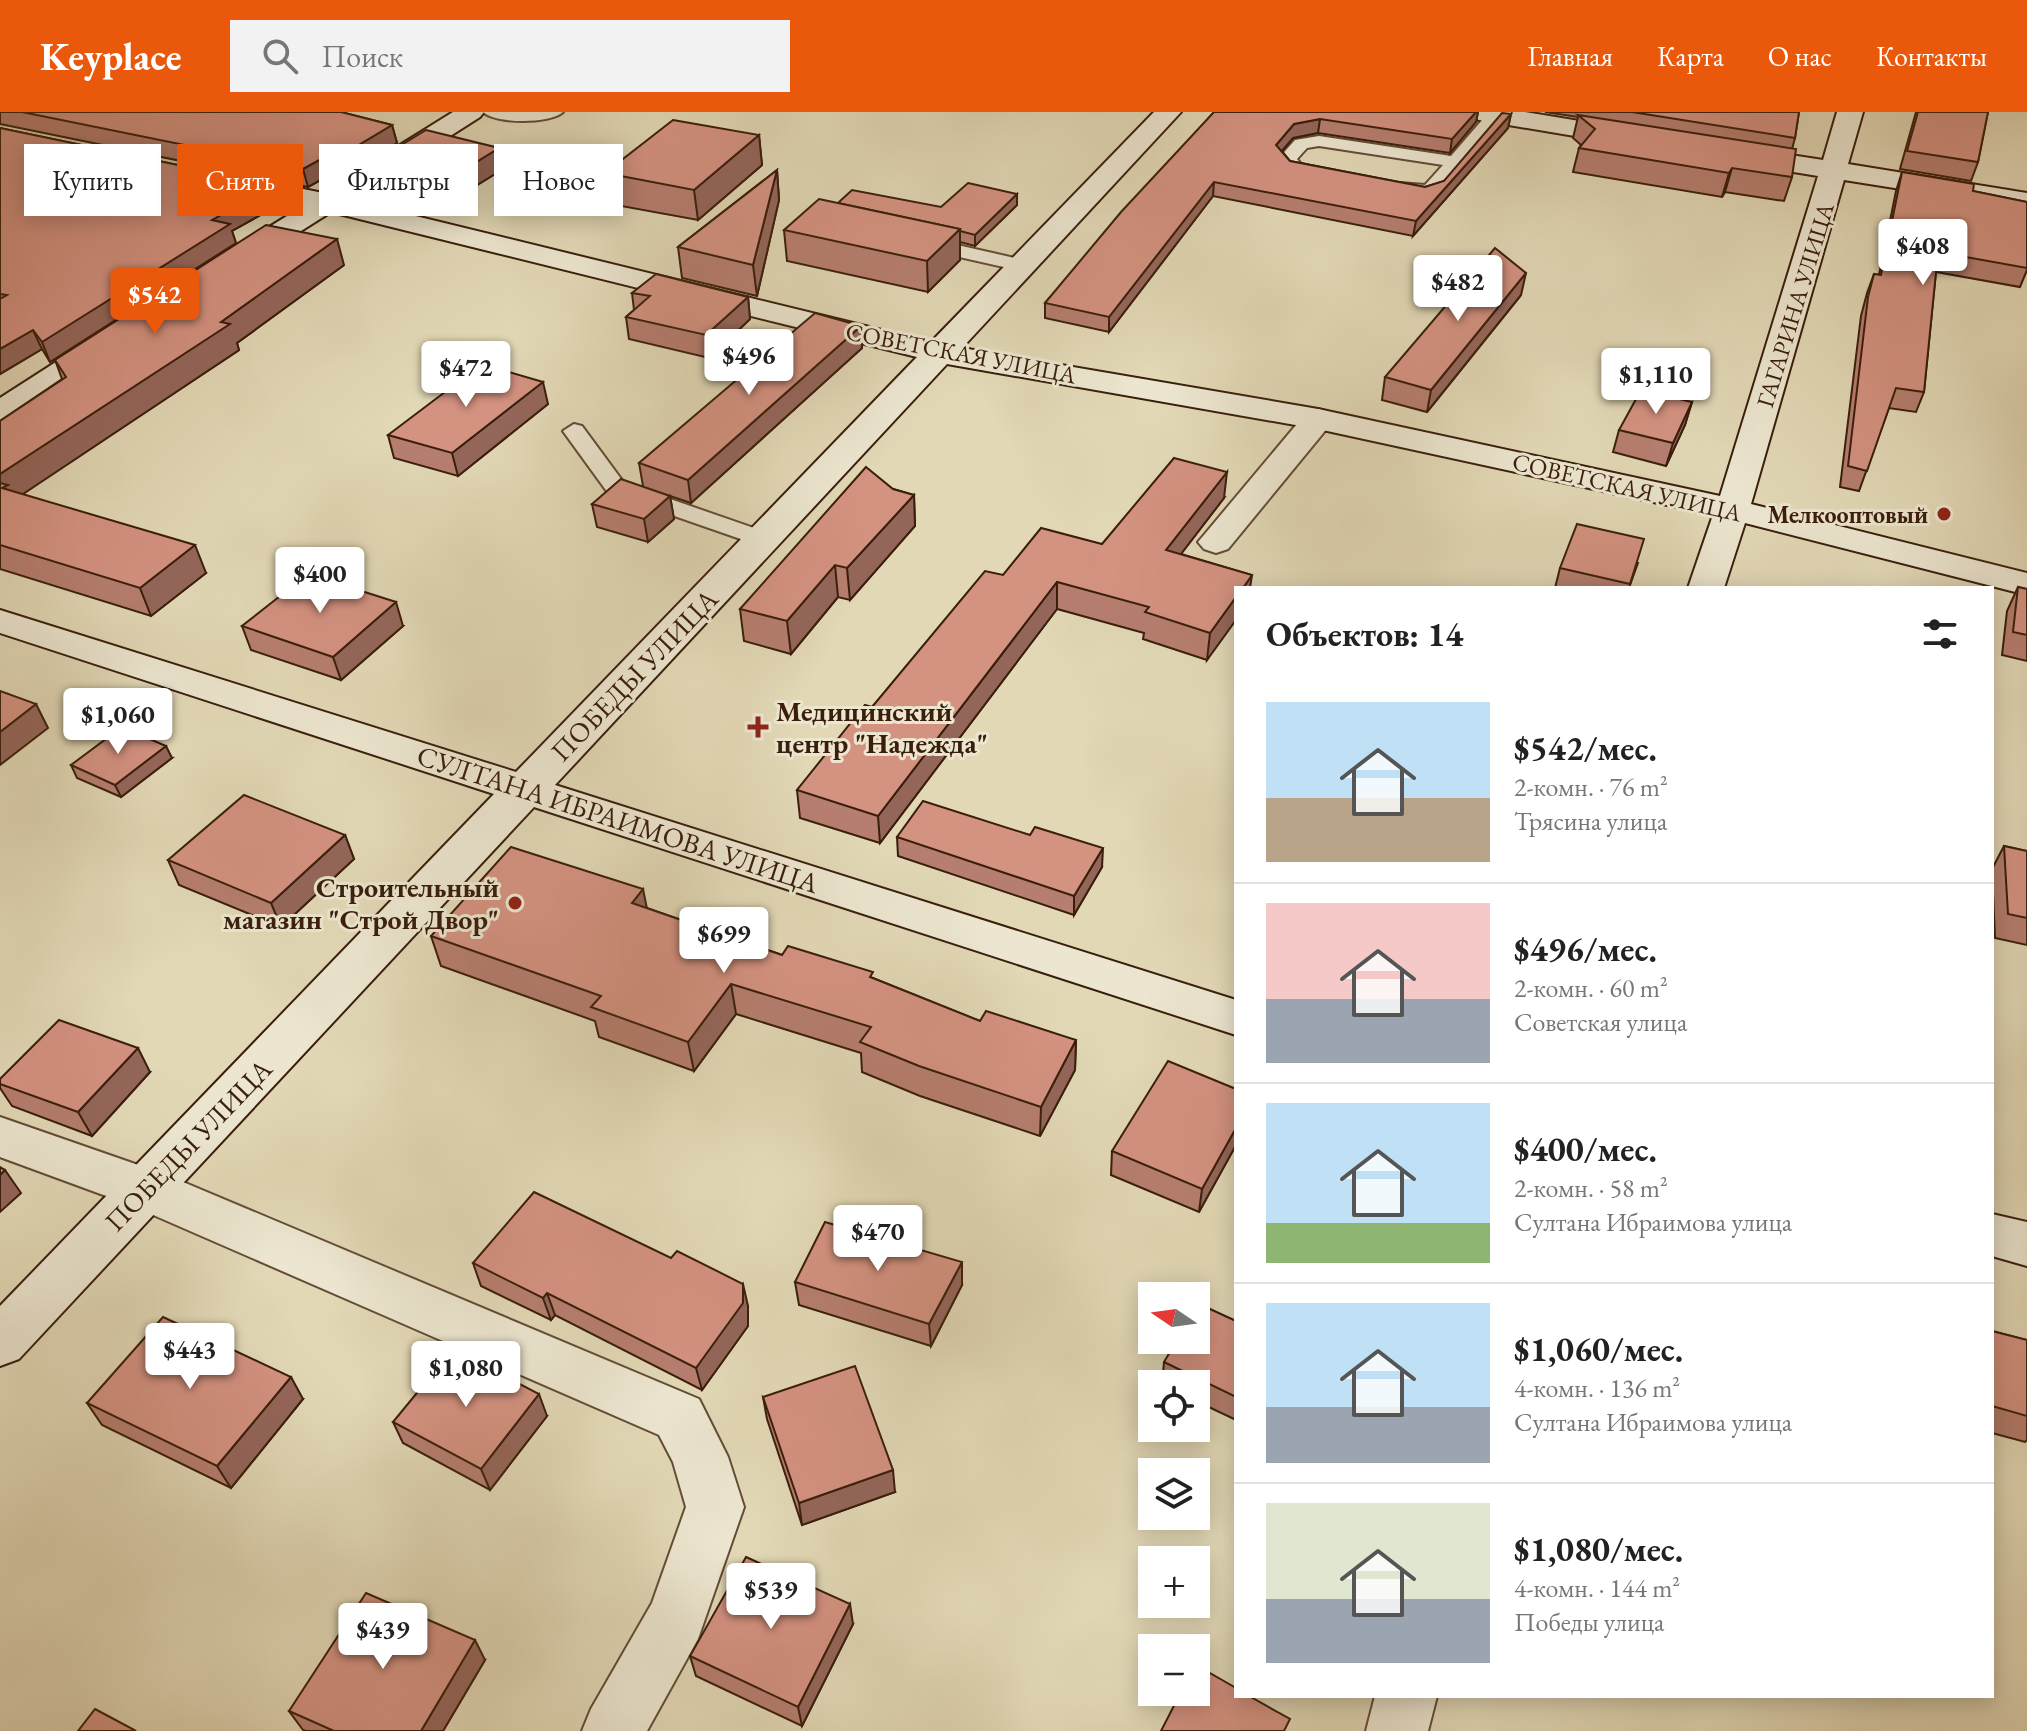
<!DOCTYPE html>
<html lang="ru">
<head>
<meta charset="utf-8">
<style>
  :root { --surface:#fff; --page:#f2f2f2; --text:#222; --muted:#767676; --line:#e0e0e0; --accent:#ea580c }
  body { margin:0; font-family:"EB Garamond",serif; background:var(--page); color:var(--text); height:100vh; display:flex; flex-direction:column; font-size:30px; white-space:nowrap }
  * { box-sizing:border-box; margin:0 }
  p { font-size:26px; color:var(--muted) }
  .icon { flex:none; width:44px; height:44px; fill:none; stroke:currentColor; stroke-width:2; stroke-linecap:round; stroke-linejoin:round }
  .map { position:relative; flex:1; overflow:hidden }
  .details { position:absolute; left:1234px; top:474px; width:760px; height:1112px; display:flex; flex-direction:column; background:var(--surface); border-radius:0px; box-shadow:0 4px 20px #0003 }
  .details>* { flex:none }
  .top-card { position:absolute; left:24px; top:32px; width:760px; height:72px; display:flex; gap:16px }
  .needle { width:52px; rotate:283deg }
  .tools { position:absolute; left:1138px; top:1170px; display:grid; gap:16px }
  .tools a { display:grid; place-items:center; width:72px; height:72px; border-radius:0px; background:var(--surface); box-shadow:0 4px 20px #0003; font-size:40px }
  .price { position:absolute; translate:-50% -68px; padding:0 18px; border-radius:8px; background:#fff; color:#222; font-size:26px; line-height:52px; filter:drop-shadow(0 2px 4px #0008) }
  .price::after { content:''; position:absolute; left:50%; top:48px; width:24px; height:18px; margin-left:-12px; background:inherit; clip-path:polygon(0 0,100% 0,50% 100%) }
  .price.on { background:var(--accent); color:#fff }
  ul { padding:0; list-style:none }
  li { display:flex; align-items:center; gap:24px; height:200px; padding:0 32px }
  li+li { border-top:2px solid var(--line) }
  li span { display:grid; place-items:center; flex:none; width:224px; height:160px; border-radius:0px; color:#555 }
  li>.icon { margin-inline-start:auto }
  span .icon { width:96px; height:96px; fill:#fffc; stroke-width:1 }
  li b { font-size:34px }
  h2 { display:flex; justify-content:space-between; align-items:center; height:96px; padding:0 32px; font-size:34px }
  .tag { padding:0 28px; border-radius:0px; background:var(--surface); box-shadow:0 4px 20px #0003; font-size:28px; line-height:72px }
  .tag.on { background:var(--accent); color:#fff }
  header { display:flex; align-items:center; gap:48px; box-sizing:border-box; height:112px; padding:0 40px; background:var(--accent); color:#fff }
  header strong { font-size:38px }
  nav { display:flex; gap:44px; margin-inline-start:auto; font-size:28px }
  .search { width:560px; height:72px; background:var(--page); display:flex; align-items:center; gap:20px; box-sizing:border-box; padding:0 28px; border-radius:0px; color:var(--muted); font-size:30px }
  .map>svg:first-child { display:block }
</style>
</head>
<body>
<header>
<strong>Keyplace</strong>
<div class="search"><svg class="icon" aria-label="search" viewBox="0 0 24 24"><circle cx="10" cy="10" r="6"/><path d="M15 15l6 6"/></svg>Поиск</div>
<nav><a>Главная</a><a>Карта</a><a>О нас</a><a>Контакты</a></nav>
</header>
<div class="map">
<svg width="2027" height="1619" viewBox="0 0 2027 1619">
  <rect width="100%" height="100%" fill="#e2d8b6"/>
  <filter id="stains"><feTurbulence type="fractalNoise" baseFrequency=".0025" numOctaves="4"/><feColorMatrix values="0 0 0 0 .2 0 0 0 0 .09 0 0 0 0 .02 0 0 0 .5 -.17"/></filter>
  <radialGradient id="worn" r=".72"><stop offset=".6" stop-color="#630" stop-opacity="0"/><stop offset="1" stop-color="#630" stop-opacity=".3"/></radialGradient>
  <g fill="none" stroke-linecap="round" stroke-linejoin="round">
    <g stroke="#644c36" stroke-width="4">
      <g id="lane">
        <path d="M483,0H563C550,12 496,12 483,0Z"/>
        <path d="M1489,0H1503L1505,3L1439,81L1422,86L1393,81L1391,77L1400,71L1425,73L1443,53L1319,34L1307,36L1297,47L1301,52L1328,58L1331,62L1322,67L1289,60L1278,47L1295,28L1319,24L1451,44Z"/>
        <path d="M922,125L1028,149L1031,153L1021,159L915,135L912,131L915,127Z"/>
        <path d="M574,312L582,314L624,371L771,422L775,427L771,432H755L608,381L563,319Z"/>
      </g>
    </g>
    <g stroke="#644c36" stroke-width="4">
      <g id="street">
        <path d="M1318,297L1329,300L1334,307L1329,314L1228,437L1216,441L1204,437L1198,430L1204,423L1307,300Z"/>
        <path d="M0,1005L164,1062L699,1287L728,1345L744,1395L698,1527L647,1619H582L591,1597L652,1491L686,1395L673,1350L659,1323L128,1092L0,1045Z"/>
        <path d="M1375,1584H1437L1428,1619H1366Z"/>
      </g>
    </g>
    <g stroke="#3a1e0c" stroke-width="4">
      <g id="secondary">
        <path d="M453,0H484L480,5L350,88L931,230L1154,0H1181L962,236L1318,297L1720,384L1818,64L1733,50L1724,48L1720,42L1724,36L1733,34L1823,48L1837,0H1863L1848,52L2027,81V97L1844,68L1751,392L2027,461V483L1745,411L1724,476H1688L1713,403L1318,317L947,252L555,673L1236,888V923L534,695L19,1247L0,1254V1194L494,682L0,521V498L516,660L917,245L331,100L244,155L234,158L224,155L220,149L224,143L303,94L209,74L206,68L209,62L219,60L323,81Z"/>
        <path d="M1466,0H1525L1634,18L1643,20L1647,26L1643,32L1634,34L1479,8L1470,5Z"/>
        <path d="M109,221L120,223L124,230L120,237L11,307L0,310V286L98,223Z"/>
        <path d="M1992,1102L2027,1110V1154L1992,1144Z"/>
      </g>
    </g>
    <use href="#lane" fill="#ece6d0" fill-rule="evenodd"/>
    <use href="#street" fill="#ece6d0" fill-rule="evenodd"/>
    <use href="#secondary" fill="#ece6d0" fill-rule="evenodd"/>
  </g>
  <g fill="#b67e6f" stroke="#3a1e0c" stroke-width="2">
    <path d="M0,0H341L392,13L397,31L346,61L337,59L308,75L0,12Z"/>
    <path d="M1214,0H1478L1476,10L1450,41L1318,21L1293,26L1282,39L1290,49L1425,75L1444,69L1511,2L1508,16L1413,124L1213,84L1109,220L1045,206V191Z"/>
    <path d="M1545,0H1799L1795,26L1792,37V65L1784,89L1725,80L1722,85L1573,60L1579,36L1581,33L1573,26L1578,5Z"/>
    <path d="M1916,0H1988L1978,50L1971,69L1900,57Z"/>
    <path d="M0,16L274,73L280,92L232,119L236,131L50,250L42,237L0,262Z"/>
    <path d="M759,23L762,53L698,108L610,92L605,61Z"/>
    <path d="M375,49L503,57L453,88L380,70Z"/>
    <path d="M777,58L779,88L757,184L682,166L678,135Z"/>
    <path d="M1902,60L1973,79L2027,90V158L2020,175L1936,160L1924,280L1916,300L1889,296L1859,379L1840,375L1861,204L1867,181L1874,162L1879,163L1896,79Z"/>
    <path d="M1017,82V93L975,134L960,130V148L928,180L787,149L784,118L838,91L941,95Z"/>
    <path d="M344,153L237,231L239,238L22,382L206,461L151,504L0,457V309L62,267L55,248Z"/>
    <path d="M632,181L748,185L750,207L709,246L629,227L626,205L634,198Z"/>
    <path d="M1521,183L1427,300L1382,288L1385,265Z"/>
    <path d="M861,214L862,236L691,391L670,384L674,407L648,430L597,415L592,392L643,374L639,351Z"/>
    <path d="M1692,290L1685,313L1666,354L1613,340L1619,318Z"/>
    <path d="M548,292L458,364L394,346L388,323Z"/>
    <path d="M893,377L914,383L915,414L850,488L838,485L791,542L744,529L740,497Z"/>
    <path d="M1224,386L1181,442L1252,463L1207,548L1143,527L1144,521L1057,497L880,731L800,706L797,678L872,595L1003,463L1102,432Z"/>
    <path d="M1638,451L1629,476H1555L1560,456Z"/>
    <path d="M2018,475L2027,477V549L2002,543L2007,499Z"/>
    <path d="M242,514H403L341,568L251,538Z"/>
    <path d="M172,646L121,685L77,666L71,653Z"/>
    <path d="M345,723L354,747L281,815L179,773L168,748Z"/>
    <path d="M897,725L1102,755L1074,803L898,744Z"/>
    <path d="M2004,734L2027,739V833L1995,826L1992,757Z"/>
    <path d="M647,796L782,843L873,866L980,909L1076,928L1075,958L1040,1024L920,984L862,960L861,941L736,902L694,959L599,925L595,909L441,854L431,824Z"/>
    <path d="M150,960L92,1024L12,994L0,976V967Z"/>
    <path d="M1236,977V1033L1199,1100L1111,1063L1112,1039Z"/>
    <path d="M473,1151L748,1194V1214L702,1278L555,1203L551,1208L481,1174Z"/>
    <path d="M795,1170L962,1173L931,1234L799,1193Z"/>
    <path d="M1236,1209V1308L1196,1289V1272H1162L1164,1250Z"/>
    <path d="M1992,1219L2027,1228V1328L2025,1330L1992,1321Z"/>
    <path d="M763,1285L895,1380L802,1413L767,1307Z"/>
    <path d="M303,1287L231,1376L102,1313L87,1291Z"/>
    <path d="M547,1304L490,1378L403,1331L393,1310Z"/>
    <path d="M853,1512L802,1614L696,1564L690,1544Z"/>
    <path d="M485,1548L443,1619H306L303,1618L289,1599Z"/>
  </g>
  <g fill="#94665a" stroke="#3a1e0c" stroke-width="2">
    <path d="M1476,0H1478L1476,10L1450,41L1452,27Z"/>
    <path d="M1511,2L1508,16L1413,124L1416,109Z"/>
    <path d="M1320,7L1318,21L1293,26L1275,47L1276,33L1294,12Z"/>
    <path d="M392,13L397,31L346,61L342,43Z"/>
    <path d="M759,23L762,53L698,108L694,78Z"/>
    <path d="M499,36L503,57L453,88L449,67Z"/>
    <path d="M332,41L337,59L308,75L303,57Z"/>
    <path d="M1732,56L1725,80L1722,85L1729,61Z"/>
    <path d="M777,58L779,88L757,184L753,153Z"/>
    <path d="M1214,70L1213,84L1109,220V205Z"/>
    <path d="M274,73L280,92L232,119L236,131L50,250L42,230L212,108Z"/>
    <path d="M1017,82V93L975,134V123Z"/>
    <path d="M960,117V148L928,180L927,149Z"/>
    <path d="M337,127L344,153L237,231L239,238L14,388L0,390V362L221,210Z"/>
    <path d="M1526,161L1521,183L1427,300L1431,278Z"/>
    <path d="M748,185L750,207L709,246L706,223Z"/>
    <path d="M861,214L862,236L691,391L688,368Z"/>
    <path d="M33,218L42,237L0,262V237Z"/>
    <path d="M543,270L548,292L458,364L452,341Z"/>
    <path d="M1692,290L1685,313L1666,354L1673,331Z"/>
    <path d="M1227,360L1224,386L1164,464L1166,438Z"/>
    <path d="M914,383L915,414L850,488L847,456Z"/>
    <path d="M670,384L674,407L648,430L644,407Z"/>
    <path d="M195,433L206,461L151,504L140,476Z"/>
    <path d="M835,453L838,485L791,542L787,509Z"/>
    <path d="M1252,463L1250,476H1243Z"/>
    <path d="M1057,470V497L880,731L878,704Z"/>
    <path d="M1236,485V508L1207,548L1210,521Z"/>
    <path d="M396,490L403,514L341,568L333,545Z"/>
    <path d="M36,592L48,616L0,653V620Z"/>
    <path d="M166,634L172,646L121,685L115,673Z"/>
    <path d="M345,723L354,747L281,815L271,791Z"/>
    <path d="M1103,736L1102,755L1074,803V784Z"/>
    <path d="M643,777L649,807L632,791Z"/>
    <path d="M731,872L736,902L694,959L688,930Z"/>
    <path d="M1076,928L1075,958L1040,1024L1041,995Z"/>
    <path d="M138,936L150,960L92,1024L78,1000Z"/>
    <path d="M1236,1016V1033L1199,1100L1202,1077Z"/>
    <path d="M5,1058L21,1081L0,1100V1063Z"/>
    <path d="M962,1150V1173L931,1234L929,1212Z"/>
    <path d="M743,1172L748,1194V1214L702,1278L696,1256Z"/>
    <path d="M547,1181L555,1203L551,1208L543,1186Z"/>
    <path d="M291,1265L303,1287L231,1376L217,1354Z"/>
    <path d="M539,1282L547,1304L490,1378L481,1357Z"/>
    <path d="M893,1358L895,1380L802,1413L799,1391Z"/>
    <path d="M850,1492L853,1512L802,1614L798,1595Z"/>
    <path d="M475,1528L485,1548L443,1619H421Z"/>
  </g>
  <g fill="#d49281" stroke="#3a1e0c" stroke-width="2">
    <path d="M22,0H341L392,13L342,43L332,41L303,57Z"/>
    <path d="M1214,0H1476L1452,27L1320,7L1294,12L1276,33L1290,49L1425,75L1444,69L1502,1L1511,2L1416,109L1214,70L1109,205L1045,191L1121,100Z"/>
    <path d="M1632,0H1799L1795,26Z"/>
    <path d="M1918,0H1988L1978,50L1907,39Z"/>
    <path d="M1578,3L1796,37L1792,65L1732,56L1729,61L1579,36L1595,17Z"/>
    <path d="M673,8L759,23L694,78L605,61Z"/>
    <path d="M0,16L274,73L212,108L230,112L42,230L33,218L0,237V187L7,183L0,182Z"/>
    <path d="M426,18L499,36L449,67L375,49Z"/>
    <path d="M777,58L753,153L678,135Z"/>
    <path d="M1902,60L1974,72L1973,79L2027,90V156L1938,140L1924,280L1896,276L1867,359L1848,354L1868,185L1874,162L1881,163Z"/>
    <path d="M968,71L1017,82L975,123L960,119V117L838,91L852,78L941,95Z"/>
    <path d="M819,87L960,117L927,149L784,118Z"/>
    <path d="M266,113L337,127L221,210L230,212L0,362V309L66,265L55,248Z"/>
    <path d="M1495,136L1526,161L1431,278L1385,265Z"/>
    <path d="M656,162L748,185L706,223L626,205L650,184L632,181Z"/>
    <path d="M815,201L861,214L688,368L639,351Z"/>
    <path d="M482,252L543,270L452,341L388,323Z"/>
    <path d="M1641,278L1692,290L1673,331L1619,318Z"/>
    <path d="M1174,346L1227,360L1166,438L1252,463L1243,476H1236V485L1210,521L1145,500L1149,495L1057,470L878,704L797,678L865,593L872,595L985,459L1003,463L1041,416L1102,432Z"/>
    <path d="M866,355L893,377L914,383L847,456L835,453L787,509L740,497Z"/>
    <path d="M621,367L670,384L644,407L592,392Z"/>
    <path d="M0,371L8,373L2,376L195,433L140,476L0,433Z"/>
    <path d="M1577,412L1644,427L1630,472L1560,456Z"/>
    <path d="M308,462L396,490L333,545L242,514Z"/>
    <path d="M2018,475L2027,477V523L2013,520Z"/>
    <path d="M0,579L36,592L0,620Z"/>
    <path d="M122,615L166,634L115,673L71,653Z"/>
    <path d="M244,683L345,723L271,791L168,748Z"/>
    <path d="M923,689L1030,723L1035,715L1103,736L1074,784L897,725Z"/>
    <path d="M2004,734L2027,739V806L2008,802Z"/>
    <path d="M511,735L643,777L632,791L782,843L788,834L873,860L870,865L980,909L986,899L1076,928L1041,995L919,954L860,930L871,915L731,872L688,930L591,895L601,884L431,824Z"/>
    <path d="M59,908L138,936L78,1000L0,972V967Z"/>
    <path d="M1168,949L1236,977V1016L1202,1077L1112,1039Z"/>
    <path d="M0,1055L5,1058L0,1063Z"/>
    <path d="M534,1080L671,1146L677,1139L743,1172V1191L696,1256L547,1181L543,1186L473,1151Z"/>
    <path d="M825,1110L962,1150L929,1212L795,1170Z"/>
    <path d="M1197,1191L1236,1209V1285L1164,1250L1177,1228H1196Z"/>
    <path d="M163,1205L291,1265L217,1354L87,1291Z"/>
    <path d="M1992,1219L2027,1228V1304L1992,1294Z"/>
    <path d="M453,1237L539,1282L481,1357L393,1310Z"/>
    <path d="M855,1254L893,1358L799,1391L763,1285Z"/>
    <path d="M746,1445L850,1492L798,1595L690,1544Z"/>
    <path d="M366,1481L475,1528L421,1619H334L289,1599Z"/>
    <path d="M1196,1553L1236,1576V1584H1249L1290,1607L1284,1619H1161L1181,1580H1196Z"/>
    <path d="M95,1597L136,1619H78Z"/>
  </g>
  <g fill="#8f2418" stroke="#ece6d0" stroke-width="3">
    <circle cx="1944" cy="402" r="8"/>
    <path d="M754 603h8v8h8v8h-8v8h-8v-8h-8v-8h8z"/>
    <circle cx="515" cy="791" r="8"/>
  </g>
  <g text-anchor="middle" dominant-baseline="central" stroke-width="6" stroke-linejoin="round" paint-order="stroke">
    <g font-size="24" fill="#3a1e0c" stroke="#ece6d0">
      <text transform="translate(1795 193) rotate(-73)">ГАГАРИНА УЛИЦА</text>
      <text transform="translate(961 241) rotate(11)">СОВЕТСКАЯ УЛИЦА</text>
      <text transform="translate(1627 375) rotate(13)">СОВЕТСКАЯ УЛИЦА</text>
    </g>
    <g font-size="24" font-weight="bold" fill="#3a1e0c" stroke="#ece6d0" text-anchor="end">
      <text x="1928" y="402">Мелкооптовый</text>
    </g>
    <g font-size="28" fill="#3a1e0c" stroke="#ece6d0">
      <text transform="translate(634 563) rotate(-46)">ПОБЕДЫ УЛИЦА</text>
      <text transform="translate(618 707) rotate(18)">СУЛТАНА ИБРАИМОВА УЛИЦА</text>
      <text transform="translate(188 1033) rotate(-46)">ПОБЕДЫ УЛИЦА</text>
    </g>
    <g font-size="28" font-weight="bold" fill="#3a1e0c" stroke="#ece6d0" text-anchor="start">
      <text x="776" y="599">Медицинский<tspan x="776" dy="32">центр "Надежда"</tspan></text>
      <text x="499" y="775" text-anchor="end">Строительный<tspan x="499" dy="32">магазин "Строй Двор"</tspan></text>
    </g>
  </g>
  <rect width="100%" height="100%" filter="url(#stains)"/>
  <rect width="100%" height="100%" fill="url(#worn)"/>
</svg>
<div class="tools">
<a><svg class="needle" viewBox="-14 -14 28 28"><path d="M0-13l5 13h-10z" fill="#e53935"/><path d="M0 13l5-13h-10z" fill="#767676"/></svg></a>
<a><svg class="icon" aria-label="locate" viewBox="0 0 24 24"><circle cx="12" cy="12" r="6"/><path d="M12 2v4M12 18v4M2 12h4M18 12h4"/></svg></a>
<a><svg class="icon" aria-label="layers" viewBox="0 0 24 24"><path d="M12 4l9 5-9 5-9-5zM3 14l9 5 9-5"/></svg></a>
<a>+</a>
<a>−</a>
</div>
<b class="price" style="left:1923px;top:175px">$408</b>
<b class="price" style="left:1458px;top:211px">$482</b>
<b class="price on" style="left:155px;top:224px">$542</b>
<b class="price" style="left:749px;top:285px">$496</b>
<b class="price" style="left:466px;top:297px">$472</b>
<b class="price" style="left:1656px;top:304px">$1,110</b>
<b class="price" style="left:320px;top:503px">$400</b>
<b class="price" style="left:118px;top:644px">$1,060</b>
<b class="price" style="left:724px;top:863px">$699</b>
<b class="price" style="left:878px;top:1161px">$470</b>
<b class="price" style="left:190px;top:1279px">$443</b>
<b class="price" style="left:466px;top:1297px">$1,080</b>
<b class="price" style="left:771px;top:1519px">$539</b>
<b class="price" style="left:383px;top:1559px">$439</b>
<div class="top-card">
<a class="tag">Купить</a>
<a class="tag on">Снять</a>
<a class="tag">Фильтры</a>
<a class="tag">Новое</a>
</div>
<section class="details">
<h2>Объектов: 14<svg class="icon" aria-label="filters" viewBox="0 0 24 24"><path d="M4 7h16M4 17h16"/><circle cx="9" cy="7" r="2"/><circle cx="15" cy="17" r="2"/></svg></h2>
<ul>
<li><span style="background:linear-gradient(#bfe0f5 60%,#b9a48a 0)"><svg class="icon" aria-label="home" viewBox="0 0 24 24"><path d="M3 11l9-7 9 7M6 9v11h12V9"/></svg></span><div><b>$542/мес.</b><p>2-комн. · 76 m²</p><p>Трясина улица</p></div></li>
<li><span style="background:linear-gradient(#f6c9c9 60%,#9aa5b1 0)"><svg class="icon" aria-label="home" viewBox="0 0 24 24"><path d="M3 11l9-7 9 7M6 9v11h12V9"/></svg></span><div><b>$496/мес.</b><p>2-комн. · 60 m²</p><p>Советская улица</p></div></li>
<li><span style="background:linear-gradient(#bfe0f5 75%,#8fb573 0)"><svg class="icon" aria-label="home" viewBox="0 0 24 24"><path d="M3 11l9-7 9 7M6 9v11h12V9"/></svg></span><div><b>$400/мес.</b><p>2-комн. · 58 m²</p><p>Султана Ибраимова улица</p></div></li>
<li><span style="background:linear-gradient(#bfe0f5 65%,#9aa5b1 0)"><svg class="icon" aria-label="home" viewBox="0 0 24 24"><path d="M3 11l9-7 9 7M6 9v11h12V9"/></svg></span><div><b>$1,060/мес.</b><p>4-комн. · 136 m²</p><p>Султана Ибраимова улица</p></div></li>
<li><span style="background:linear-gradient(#dfe7d0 60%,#9aa5b1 0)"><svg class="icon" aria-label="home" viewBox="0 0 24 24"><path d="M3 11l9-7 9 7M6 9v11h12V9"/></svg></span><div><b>$1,080/мес.</b><p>4-комн. · 144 m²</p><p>Победы улица</p></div></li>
</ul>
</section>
</div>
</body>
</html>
